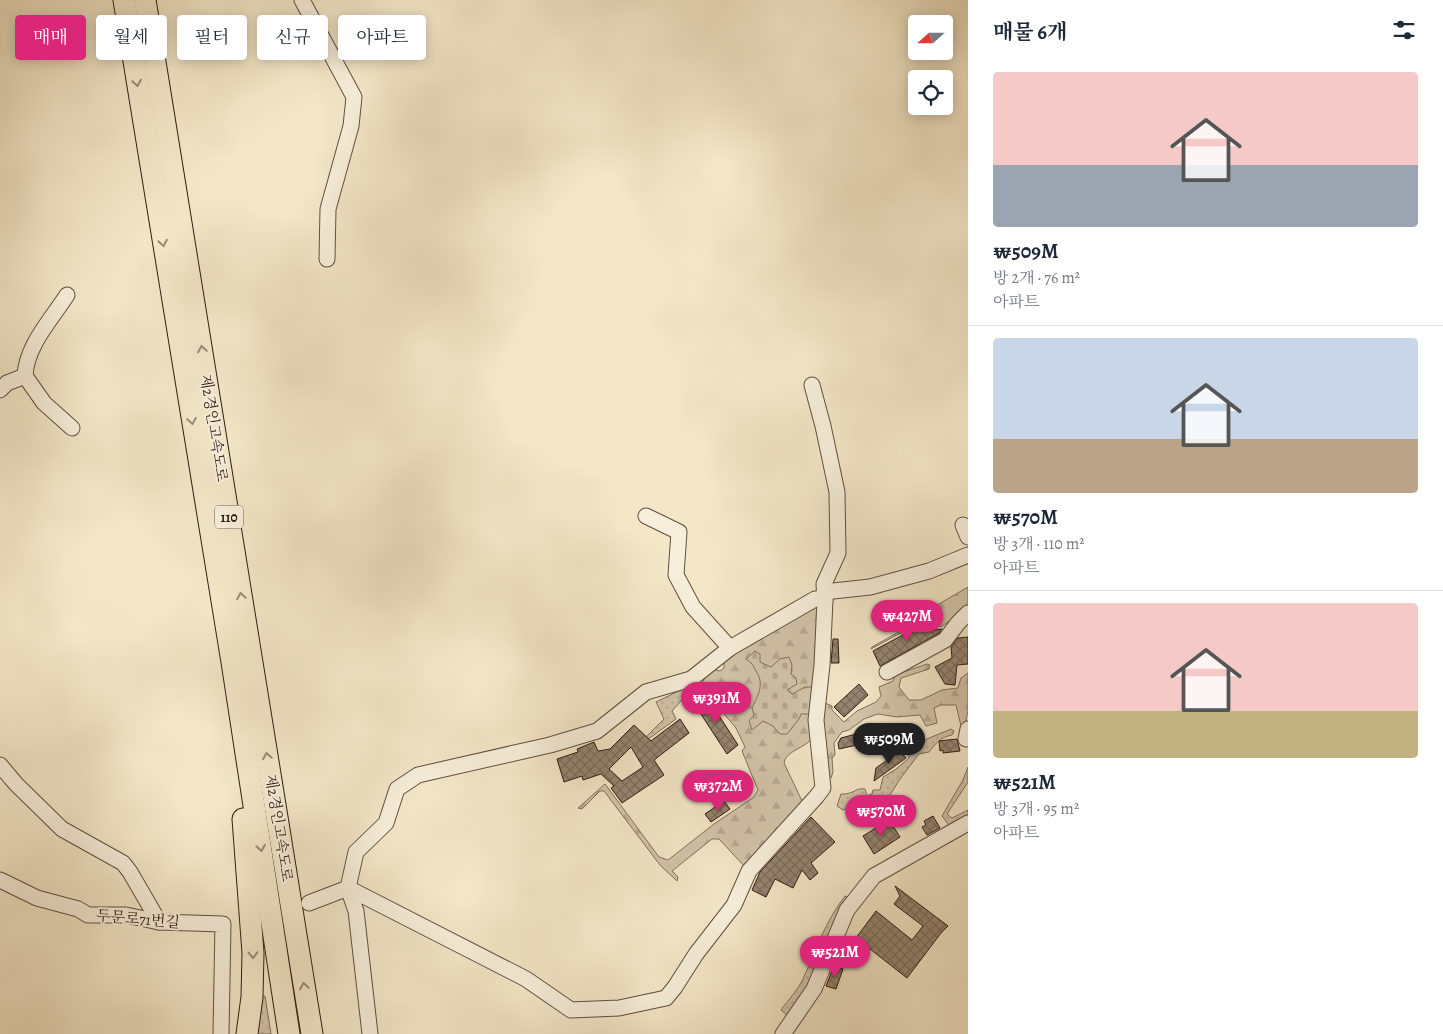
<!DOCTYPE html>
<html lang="ko">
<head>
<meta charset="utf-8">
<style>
  :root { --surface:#fff; --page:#f6f6f7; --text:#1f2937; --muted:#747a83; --line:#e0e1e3; --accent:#db2777 }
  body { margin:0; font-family:Alegreya,"Noto Serif KR",serif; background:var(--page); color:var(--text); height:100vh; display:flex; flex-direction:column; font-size:19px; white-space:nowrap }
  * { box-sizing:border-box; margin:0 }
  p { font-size:16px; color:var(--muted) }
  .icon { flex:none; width:28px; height:28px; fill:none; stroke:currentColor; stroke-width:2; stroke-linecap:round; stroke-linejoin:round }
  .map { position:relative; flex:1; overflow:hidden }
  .details { display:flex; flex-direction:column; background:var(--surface); width:475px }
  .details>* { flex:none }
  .hud { position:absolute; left:15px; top:15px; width:475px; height:45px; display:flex; gap:10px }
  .needle { width:32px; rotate:249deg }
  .fabs { position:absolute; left:908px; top:15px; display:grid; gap:10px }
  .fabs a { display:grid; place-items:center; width:45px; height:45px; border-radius:5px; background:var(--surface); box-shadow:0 2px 12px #0003; font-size:25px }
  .price { position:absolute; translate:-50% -42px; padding:0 11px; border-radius:18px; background:var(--accent); color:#fff; font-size:16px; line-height:32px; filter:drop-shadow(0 1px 2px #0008) }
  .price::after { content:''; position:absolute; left:50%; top:30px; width:15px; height:11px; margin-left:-8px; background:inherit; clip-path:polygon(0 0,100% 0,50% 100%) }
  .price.current { background:#222; color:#fff }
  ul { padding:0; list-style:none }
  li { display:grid; align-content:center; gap:10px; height:265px; padding:0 25px }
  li+li { border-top:1px solid var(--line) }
  li span { display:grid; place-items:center; height:155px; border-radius:5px; color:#555 }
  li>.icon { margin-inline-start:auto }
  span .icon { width:90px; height:90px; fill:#fffc; stroke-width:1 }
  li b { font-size:21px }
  h2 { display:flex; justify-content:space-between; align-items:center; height:60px; padding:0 25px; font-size:21px }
  .tag { padding:0 18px; border-radius:5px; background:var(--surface); box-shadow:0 2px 12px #0003; font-size:18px; line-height:45px }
  .tag.current { background:var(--accent); color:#fff }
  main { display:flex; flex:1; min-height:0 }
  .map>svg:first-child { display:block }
</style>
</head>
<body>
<main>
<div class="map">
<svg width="968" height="1034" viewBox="0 0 968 1034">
  <defs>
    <pattern id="grass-dots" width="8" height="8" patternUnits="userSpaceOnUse" patternTransform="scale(1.25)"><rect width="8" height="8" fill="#d2c4a9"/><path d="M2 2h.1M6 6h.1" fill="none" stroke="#b5a891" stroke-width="1.8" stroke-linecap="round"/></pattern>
    <pattern id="forest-firs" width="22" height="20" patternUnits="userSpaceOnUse" patternTransform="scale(1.25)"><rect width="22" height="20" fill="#d2c4a9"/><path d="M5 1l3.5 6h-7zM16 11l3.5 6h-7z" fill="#b5a891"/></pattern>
    <pattern id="cemetery-stones" width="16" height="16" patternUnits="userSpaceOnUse" patternTransform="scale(1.25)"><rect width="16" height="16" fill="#d2c4a9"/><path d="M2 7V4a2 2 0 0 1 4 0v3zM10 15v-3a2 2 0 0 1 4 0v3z" fill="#b5a891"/></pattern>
    <pattern id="building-cross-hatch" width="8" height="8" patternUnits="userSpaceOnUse" patternTransform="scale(1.25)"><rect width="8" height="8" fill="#958571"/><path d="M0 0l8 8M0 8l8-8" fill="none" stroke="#7a6c5c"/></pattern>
  </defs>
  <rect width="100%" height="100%" fill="#f3e7c8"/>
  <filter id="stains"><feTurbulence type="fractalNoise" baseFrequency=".004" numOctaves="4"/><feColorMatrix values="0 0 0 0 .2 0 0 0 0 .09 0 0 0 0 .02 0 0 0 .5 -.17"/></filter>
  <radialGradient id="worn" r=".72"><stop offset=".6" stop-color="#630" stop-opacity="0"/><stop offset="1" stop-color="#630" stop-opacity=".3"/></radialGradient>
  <g fill="url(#grass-dots)" stroke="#81705e">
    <path d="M685,688L688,693L672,711L676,719L640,745L643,740L664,719L656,702Z"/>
    <path d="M951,729L954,731L952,735C941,737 936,743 929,752L919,754L900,779L888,798V809L884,819L879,821L878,814L874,806L865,803L843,810L837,806L841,794C853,795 856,787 865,789L867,796L872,794L873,790H880L883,777L895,770L909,758V751L927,739Z"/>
    <path d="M968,767V782L947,814L952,818L968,810V815L949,825L942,816L963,780Z"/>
    <path d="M845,896L851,898L810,984L787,1015L781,1010C788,1000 798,990 803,979C817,948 824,924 845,896Z"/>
    <path d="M265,996L271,1034H252L260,997Z"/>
  </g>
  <g fill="url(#forest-firs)" stroke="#81705e">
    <path d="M968,587V607L941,627L932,616L871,649L872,647L922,619L932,608Z"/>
    <path d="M814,605L820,610L812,738C805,749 786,750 784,763L803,803L746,868L719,839H712L672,871L678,877L677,881L660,865L604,791H600L582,809L578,808L605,784L659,857L668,860L714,824L754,797L758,790L742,751L745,747L736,728L702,688L705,675L712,669L720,671L724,668V662L730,657Z"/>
    <path d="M927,664L930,665L929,669L901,678L899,687L909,700H921L942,690L958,688L961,678L968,673V711L965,724L961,726L956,705H941L934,708L937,723L926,726L920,715L897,717L878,714L864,719L849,730L842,732L834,743L835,755L832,758L833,772L831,778L827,777L819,728L825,703L832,706V710L844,722L857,711L876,702L881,696L879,687L893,681L895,675Z"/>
  </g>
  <path fill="url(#cemetery-stones)" stroke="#81705e" d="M755,651L760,654V662L771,667L780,659L789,657L792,665L791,674L796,678L797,684L787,690L792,694L805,687H812L810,714H801L799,719L787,734H780L773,726L763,721L752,730L749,721L754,715L752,708C758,695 765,684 756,671C753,665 752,663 746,659Z"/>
  <g fill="url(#building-cross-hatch)" stroke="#301b13" fill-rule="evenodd">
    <path d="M938,616L941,622L928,631L942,629L939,633L880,666L873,651Z"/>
    <path d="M968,637V664L957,665L955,685L945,684L935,667L952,658L951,647L958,638Z"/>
    <path d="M833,639H838L839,663H831Z"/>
    <path d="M859,684L868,695L844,717L834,707Z"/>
    <path d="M705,694L738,745L727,754L693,702Z"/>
    <path d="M680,719L689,733L654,760L664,775L622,803L611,788L614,786L601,774L583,780L582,776L564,782L557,759L578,752L577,749L594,742L598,751L610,749L634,725L651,741ZM631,747L643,767L622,781L609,769Z"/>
    <path d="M864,732L866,743L839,749L838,743L841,738Z"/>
    <path d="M957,739L960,751L943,753V750L940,751L939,741Z"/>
    <path d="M900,751L906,758L874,781L876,768Z"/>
    <path d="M724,801L730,809L711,822L705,814Z"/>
    <path d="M933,816L940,828L927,835L922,827L926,825L924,821Z"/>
    <path d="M811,817L835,842L811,863L818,873L810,880L802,870L793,888L775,879L766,897L752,890L760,872Z"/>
    <path d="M889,820L900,837L874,854L863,836Z"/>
    <path d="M895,886L948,926L941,933L907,978L856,938L876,911L912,940L923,926L894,904L900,896Z"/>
    <path d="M834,966L843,969L836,989L826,986Z"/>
  </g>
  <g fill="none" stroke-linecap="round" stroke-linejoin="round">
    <g stroke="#614e40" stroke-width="17">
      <g id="minor">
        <path d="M302,0L354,97L351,126L328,209L327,259"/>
        <path d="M25,376C26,346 51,320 67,295"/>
        <path d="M812,385L823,426L837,492L838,553L824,584L825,600"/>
        <path d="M0,390L7,383L25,376L44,403L72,428"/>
        <path d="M646,516L679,532L676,575L693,607L730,648"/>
        <path d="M963,525L968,537"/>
        <path d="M824,592L870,587L929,571L968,555"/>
        <path d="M887,672L945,640L958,623L968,613"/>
        <path d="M966,739L968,729"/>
        <path d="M0,765L16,784L62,829L123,863L130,872L159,922"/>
        <path d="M0,880L37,898L78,909L88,915H126L159,922L223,924L221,1034"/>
        <path d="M309,903L348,888L526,979L571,1010L619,1008L666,998L675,987L696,954L734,905L749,871L817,796L823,788L816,720L822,665L825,600L815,599L730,648L691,679L646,692L597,731L550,745L418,775L397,789L386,823L356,852L348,888L356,911L370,1034"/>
        <path d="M783,1034L814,989L847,910L874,876L968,823"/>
      </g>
    </g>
    <g stroke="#301b13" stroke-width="23">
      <g id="highway">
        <path d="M124,0L232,662L289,1034"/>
        <path d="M145,0L312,1034"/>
        <path d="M243,819L253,953L252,997L247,1034"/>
      </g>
    </g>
    <use href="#minor" stroke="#f7efdb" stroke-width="15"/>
    <use href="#highway" stroke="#f3e7c8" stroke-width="21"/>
  </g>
  <defs><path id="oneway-chevron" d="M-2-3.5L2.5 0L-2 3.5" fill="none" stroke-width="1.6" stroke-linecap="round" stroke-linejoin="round" transform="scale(1.25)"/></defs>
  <g stroke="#9b8b77">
    <use href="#oneway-chevron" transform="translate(137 83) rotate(81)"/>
    <use href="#oneway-chevron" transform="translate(163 243) rotate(81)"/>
    <use href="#oneway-chevron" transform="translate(202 349) rotate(-99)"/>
    <use href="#oneway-chevron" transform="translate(192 421) rotate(81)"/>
    <use href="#oneway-chevron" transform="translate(241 596) rotate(-99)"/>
    <use href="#oneway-chevron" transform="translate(267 756) rotate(-99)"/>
    <use href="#oneway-chevron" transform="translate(261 848) rotate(81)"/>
    <use href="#oneway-chevron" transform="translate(253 955) rotate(89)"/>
    <use href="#oneway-chevron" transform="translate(304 986) rotate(-99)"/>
  </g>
  <g text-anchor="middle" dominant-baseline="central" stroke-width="4" stroke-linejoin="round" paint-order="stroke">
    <rect fill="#f7efdb" stroke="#6c5b4f" stroke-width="1" x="215" y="505.5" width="28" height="23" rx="4"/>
    <g font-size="14" font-weight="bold" fill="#301b13">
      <text x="229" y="517">110</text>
    </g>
    <g font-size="15" fill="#301b13" stroke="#f7efdb">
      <text transform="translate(214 428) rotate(81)">제2경인고속도로</text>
      <text transform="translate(279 828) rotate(81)">제2경인고속도로</text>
      <text transform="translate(138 919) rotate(5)">두문로71번길</text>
    </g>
  </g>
  <rect width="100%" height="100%" filter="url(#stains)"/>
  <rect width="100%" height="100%" fill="url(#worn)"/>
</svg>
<div class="fabs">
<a><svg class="needle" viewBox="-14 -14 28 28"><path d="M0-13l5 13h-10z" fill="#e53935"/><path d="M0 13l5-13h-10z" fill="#747a83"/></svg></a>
<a><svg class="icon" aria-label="locate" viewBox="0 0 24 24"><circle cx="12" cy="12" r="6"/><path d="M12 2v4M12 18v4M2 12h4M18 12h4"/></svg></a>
</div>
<b class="price" style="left:907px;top:642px">₩427M</b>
<b class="price" style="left:716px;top:724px">₩391M</b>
<b class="price current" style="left:889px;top:765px">₩509M</b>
<b class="price" style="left:718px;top:812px">₩372M</b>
<b class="price" style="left:881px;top:837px">₩570M</b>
<b class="price" style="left:835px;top:978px">₩521M</b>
<div class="hud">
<a class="tag current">매매</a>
<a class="tag">월세</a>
<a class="tag">필터</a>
<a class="tag">신규</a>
<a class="tag">아파트</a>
</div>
</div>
<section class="details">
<h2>매물 6개<svg class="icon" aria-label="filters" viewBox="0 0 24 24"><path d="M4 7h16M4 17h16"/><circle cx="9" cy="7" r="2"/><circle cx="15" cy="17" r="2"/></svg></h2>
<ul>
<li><span style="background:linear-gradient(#f6c9c9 60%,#9aa5b1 0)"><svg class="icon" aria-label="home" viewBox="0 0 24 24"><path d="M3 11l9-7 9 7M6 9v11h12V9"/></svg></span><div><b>₩509M</b><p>방 2개 · 76 m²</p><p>아파트</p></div></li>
<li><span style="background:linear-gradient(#c9d6e8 65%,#b9a48a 0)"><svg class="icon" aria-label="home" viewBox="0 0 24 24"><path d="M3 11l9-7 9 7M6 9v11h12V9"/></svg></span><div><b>₩570M</b><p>방 3개 · 110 m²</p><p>아파트</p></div></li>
<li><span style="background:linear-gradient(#f6c9c9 70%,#c2b280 0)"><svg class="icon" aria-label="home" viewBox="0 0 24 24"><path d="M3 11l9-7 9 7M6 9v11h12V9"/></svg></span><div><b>₩521M</b><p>방 3개 · 95 m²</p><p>아파트</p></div></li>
</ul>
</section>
</main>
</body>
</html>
